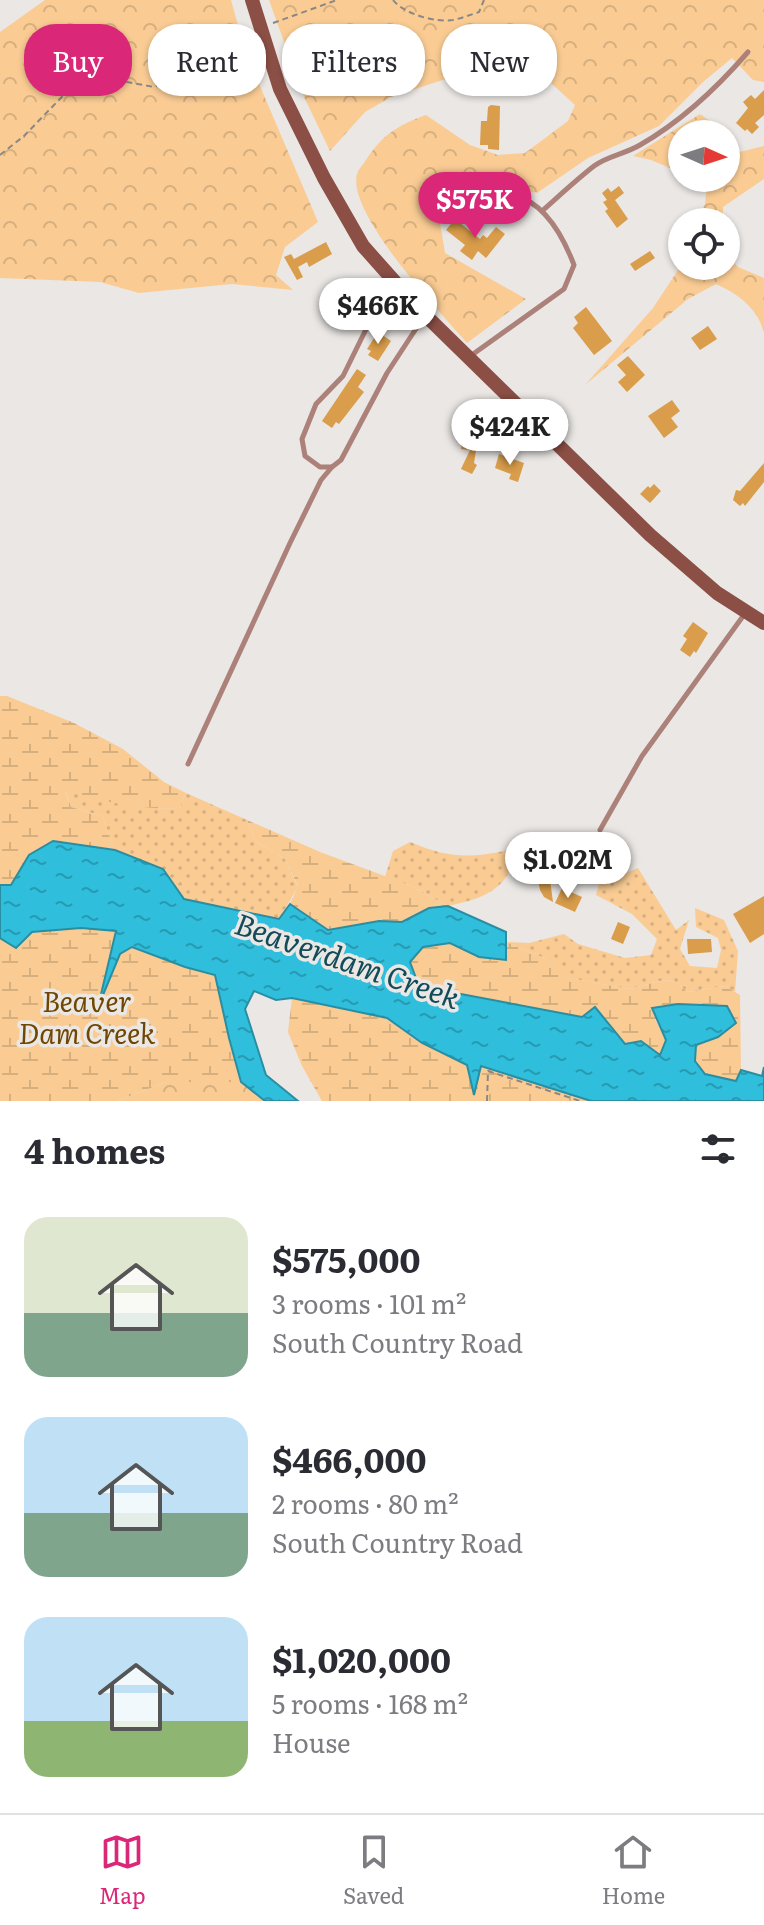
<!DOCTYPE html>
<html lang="en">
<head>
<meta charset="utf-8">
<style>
  :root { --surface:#fff; --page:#f7f7f7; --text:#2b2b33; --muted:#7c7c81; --line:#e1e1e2; --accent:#db2777 }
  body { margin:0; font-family:Literata,serif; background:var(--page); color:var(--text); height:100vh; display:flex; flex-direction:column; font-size:30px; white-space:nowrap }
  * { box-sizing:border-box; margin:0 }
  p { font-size:26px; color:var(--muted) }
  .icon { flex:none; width:44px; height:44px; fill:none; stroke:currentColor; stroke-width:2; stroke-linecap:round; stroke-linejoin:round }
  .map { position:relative; height:1101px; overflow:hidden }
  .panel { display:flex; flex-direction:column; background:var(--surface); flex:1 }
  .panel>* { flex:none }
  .banner { position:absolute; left:24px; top:24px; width:716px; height:72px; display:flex; gap:16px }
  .needle { width:52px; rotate:93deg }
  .fabs { position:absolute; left:668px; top:120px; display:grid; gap:16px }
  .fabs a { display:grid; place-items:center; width:72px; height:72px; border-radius:50%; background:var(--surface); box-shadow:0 2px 6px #0004; font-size:40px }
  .price { position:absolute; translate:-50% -68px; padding:0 18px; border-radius:28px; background:#fff; color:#222; font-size:26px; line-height:52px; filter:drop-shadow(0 2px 4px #0008) }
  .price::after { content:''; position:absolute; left:50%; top:48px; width:24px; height:18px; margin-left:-12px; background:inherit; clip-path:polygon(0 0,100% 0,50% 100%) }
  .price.active { background:var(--accent); color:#fff }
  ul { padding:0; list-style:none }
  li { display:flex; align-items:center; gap:24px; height:200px; padding:0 24px }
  li span { display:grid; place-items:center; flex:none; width:224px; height:160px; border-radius:24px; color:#555 }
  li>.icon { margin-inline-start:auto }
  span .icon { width:96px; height:96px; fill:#fffc; stroke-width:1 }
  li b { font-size:34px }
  h2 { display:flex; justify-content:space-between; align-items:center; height:96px; padding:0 24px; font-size:34px }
  .pill { padding:0 28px; border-radius:32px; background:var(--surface); box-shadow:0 2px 6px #0004; font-size:28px; line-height:72px }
  .pill.active { background:var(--accent); color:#fff }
  .dock { display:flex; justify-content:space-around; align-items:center; height:112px; border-top:2px solid var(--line); background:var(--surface); font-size:22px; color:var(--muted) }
  .dock a { display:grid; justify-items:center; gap:4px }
  .dock .active { color:var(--accent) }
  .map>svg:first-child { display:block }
</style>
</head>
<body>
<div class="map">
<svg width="764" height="1101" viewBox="0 0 764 1101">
  <defs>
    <pattern id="grass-dots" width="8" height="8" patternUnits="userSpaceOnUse" patternTransform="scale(2)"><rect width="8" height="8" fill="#facc94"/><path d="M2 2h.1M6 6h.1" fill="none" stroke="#d6af7f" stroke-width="1.8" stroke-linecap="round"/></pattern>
    <pattern id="forest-crowns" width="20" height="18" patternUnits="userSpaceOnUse" patternTransform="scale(2)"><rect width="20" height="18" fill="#facc94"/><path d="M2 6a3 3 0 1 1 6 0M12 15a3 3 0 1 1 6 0" fill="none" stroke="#d6af7f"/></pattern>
    <pattern id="wetland-marsh" width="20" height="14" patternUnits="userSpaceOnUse" patternTransform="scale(2)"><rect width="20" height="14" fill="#facc94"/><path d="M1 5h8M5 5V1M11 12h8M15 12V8" fill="none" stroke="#d6af7f"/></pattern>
    <pattern id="water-ripples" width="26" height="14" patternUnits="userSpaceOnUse" patternTransform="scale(2)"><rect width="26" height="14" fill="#2fbedc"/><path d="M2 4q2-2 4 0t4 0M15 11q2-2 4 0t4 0" fill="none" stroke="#279ab2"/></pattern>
  </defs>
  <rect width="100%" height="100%" fill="#eae7e4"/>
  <g fill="url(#grass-dots)">
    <path d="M65,790C103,801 140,809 179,809L186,793L247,820L255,841L285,859L298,887L279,919L184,899L163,869L115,850L102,816L71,807Z"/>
    <path d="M410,842C453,860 473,858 518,848C509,889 486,898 448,906L409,885L385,877L393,851Z"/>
    <path d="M638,868L676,930L689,920L680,949L690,966L717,968L721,950L718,938L696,927L695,908L724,920L738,951L735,992L725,986L687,992L676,982L664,980L629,989L569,978L544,958L506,942L529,943L564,934L578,944L625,958L651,955L657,939L632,914L596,895L599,884Z"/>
  </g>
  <g fill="url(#forest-crowns)">
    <path d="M45,0H231L245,51L318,222L285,247L276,275L293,290L232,284L139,293L100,282L0,278V32Z"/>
    <path d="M269,0H764V82L753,80L732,58L703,82L659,126L588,158L537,193L477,179L455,189L438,211L445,253L526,299L467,343C441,313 346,213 357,174C358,170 361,167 364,163C381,136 396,126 426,115L470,145L498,155L525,153L568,121L575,105L552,84L539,62L515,56L391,97L365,112L330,151L304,97Z"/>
    <path d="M700,114L718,127L723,134H682V173L651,160L633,156Z"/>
    <path d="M726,139L735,153L764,146V179L723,207V222H687L699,218L705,204L707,184L693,178H726Z"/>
    <path d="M726,254L738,267L764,278V333C758,308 738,294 716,284L688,299L585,385L653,308L682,264V266H726Z"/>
    <path d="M166,1082H241L265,1101H117Z"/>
  </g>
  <g fill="url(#wetland-marsh)">
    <path d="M0,696H7L74,723L123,749L164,782L186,793L179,809C140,809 103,802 65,791L71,807L102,816L115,850L53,841L29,855L11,885H0Z"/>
    <path d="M247,820L320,852L409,885L448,906L429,908L402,922L379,921L328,930L290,904L298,886L285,859L255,841Z"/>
    <path d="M81,928L116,931L133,947L185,967L215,975L229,1038L241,1082H166L117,1101H0V938L16,948L31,933Z"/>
    <path d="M506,942L544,958L570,978L629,989L664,980L676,982L687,992L725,986L740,995L741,1070L737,1081L705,1074L695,1061L696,1045L718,1037L655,1019L666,1040L661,1055L625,1044L582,1017L430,988L416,978L410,961L423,947L450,943L479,957L505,960Z"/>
    <path d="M292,998L387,1018L422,1043L467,1065L475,1093L481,1065L591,1101H322L302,1066L288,1032Z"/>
  </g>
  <path fill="url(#water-ripples)" stroke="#2a8ea2" stroke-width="2" d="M53,841L115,850L163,869L184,899L279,919L290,904L328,930L379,921L402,922L429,908L448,906L506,932V960L479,957L450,943L423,947L410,962L416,978L429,988L582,1017L595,1007L625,1044L641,1041L660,1055L666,1040L652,1008L678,1004L727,1006L736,1023L718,1037L696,1045L695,1061L705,1074L736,1081L741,1070L762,1076L764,1067V1101H591L481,1066L474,1095L467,1065L422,1043L387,1018L292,998L276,1000L254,991L245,1009L266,1075L298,1101H265L241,1082L229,1038L215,975L185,967L132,947L120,954L98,1007L116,931L81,928L32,932L16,948L0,938V885H11L29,855Z"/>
  <g fill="#d99d4b">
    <path d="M520,69L525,90L509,94L507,88L492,91L489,75Z"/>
    <path d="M764,90V115L755,123L759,127L752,134L747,129L745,131L736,123L748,108L743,102L751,95L755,99Z"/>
    <path d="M491,105L500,106L499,150L488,149V145H480L481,121H487L488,107Z"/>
    <path d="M619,186L624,193L615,200L628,219L617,228L605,211L608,209L603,202L607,200L602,193L608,188L611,192Z"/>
    <path d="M455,219L480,239L483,235L487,238L496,227L505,234L486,258L478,251L472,260L460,251L465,245L446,230Z"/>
    <path d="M326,242L332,254L309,267L307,262L298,267L303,277L297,280L284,257L291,254L294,259Z"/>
    <path d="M650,251L655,258L635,271L630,264Z"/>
    <path d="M586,307L612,341L594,355L573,328L578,323L574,317Z"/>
    <path d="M708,326L717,339L700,350L691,338Z"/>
    <path d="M378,332L391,341L378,361L368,355L371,351L367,349Z"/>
    <path d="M628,356L645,375L627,392L618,382L626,375L617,365Z"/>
    <path d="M357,369L366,375L358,387L364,392L339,424L336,422L332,428L322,421Z"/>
    <path d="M672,400L680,411L671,418L678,427L664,438L648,416Z"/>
    <path d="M464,430L484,431L483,445H480V448L476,450L474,463L477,465L472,474L461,469L470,450L461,449Z"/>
    <path d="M499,454L524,463L518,482L509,479L511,474L495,468Z"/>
    <path d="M764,463V482L745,506L743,503L740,506L733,500L736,490L740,491Z"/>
    <path d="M654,484L661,491L650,503L640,494L648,486L650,488Z"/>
    <path d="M693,622L708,633L696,653L694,651L690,657L680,650L687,639L683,636Z"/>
    <path d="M608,848L616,852L612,860L619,863L614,874L599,866Z"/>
    <path d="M546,850L553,902L544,897L540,890L532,852Z"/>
    <path d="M562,888L582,897L575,912L555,903Z"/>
    <path d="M764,896V934L750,943L733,914Z"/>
    <path d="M618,922L630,927L623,944L611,939Z"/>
    <path d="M687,939H711L712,952L688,954Z"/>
  </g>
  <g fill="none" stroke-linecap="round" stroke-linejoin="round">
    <g stroke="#8a8886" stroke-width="2" stroke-dasharray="6 4" stroke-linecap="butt">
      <path d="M393,0C404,14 436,23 453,20C462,18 470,15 479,12L484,0"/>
      <path d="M273,23L337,0"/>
      <path d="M0,155L24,136L84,74L154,87L214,65L250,35"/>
      <path d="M487,1101L488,1071L580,1101"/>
    </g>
    <g stroke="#ac8179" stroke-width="5">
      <path d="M542,211C559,196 576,180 594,166C607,156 625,154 640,145C682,121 716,89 748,52"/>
      <path d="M398,286L376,309L343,376L316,404L302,439L305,456L320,467H332L341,460L387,373L425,315"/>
      <path d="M469,357L564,289L574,265C563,236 545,203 514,195C502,191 482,198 470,200"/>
      <path d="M188,764L290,543L321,480L332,467"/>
      <path d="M600,830L642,756L746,612"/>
    </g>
    <path stroke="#8b4f45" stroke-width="14" d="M252,0L280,89L324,178L363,246L419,309L650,535L717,593L764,623"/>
  </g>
  <g text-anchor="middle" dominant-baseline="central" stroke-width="7" stroke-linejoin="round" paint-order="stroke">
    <g font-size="28" font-style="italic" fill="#6f4703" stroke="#eae7e4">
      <text x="87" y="1000">Beaver<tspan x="87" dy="32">Dam Creek</tspan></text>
    </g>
    <g font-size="30" font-style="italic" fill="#124c59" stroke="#eae7e4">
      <text transform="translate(348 959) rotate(19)">Beaverdam Creek</text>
    </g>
  </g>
</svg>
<div class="fabs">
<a><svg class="needle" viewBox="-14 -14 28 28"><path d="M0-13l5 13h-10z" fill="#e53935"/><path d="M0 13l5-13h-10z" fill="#7c7c81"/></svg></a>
<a><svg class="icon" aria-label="locate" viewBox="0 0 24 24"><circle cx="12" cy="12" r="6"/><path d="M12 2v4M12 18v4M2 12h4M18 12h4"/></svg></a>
</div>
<b class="price active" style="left:475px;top:240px">$575K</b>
<b class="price" style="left:378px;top:346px">$466K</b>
<b class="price" style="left:510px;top:467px">$424K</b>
<b class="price" style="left:568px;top:900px">$1.02M</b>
<div class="banner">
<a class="pill active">Buy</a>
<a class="pill">Rent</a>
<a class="pill">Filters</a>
<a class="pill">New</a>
</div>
</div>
<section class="panel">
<h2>4 homes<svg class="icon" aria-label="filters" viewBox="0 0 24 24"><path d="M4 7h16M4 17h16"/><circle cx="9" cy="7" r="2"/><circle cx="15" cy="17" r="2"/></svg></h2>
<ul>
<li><span style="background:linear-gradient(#dfe7d0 60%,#7fa58c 0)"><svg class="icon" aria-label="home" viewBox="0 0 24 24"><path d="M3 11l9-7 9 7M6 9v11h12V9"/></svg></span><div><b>$575,000</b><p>3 rooms · 101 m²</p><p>South Country Road</p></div></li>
<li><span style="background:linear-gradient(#bfe0f5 60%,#7fa58c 0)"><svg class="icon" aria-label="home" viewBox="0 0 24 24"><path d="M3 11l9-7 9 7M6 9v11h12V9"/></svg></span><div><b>$466,000</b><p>2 rooms · 80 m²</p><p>South Country Road</p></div></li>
<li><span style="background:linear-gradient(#bfe0f5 65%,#8fb573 0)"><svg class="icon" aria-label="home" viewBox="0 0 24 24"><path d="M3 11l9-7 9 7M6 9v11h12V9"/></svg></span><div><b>$1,020,000</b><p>5 rooms · 168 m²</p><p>House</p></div></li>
</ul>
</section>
<nav class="dock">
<a class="active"><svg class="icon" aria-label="map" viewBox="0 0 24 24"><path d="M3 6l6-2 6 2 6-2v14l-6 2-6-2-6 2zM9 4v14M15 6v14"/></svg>Map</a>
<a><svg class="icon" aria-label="saved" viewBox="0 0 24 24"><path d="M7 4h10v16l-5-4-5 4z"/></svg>Saved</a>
<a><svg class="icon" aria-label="home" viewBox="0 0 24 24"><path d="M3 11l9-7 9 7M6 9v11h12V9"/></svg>Home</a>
</nav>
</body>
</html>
